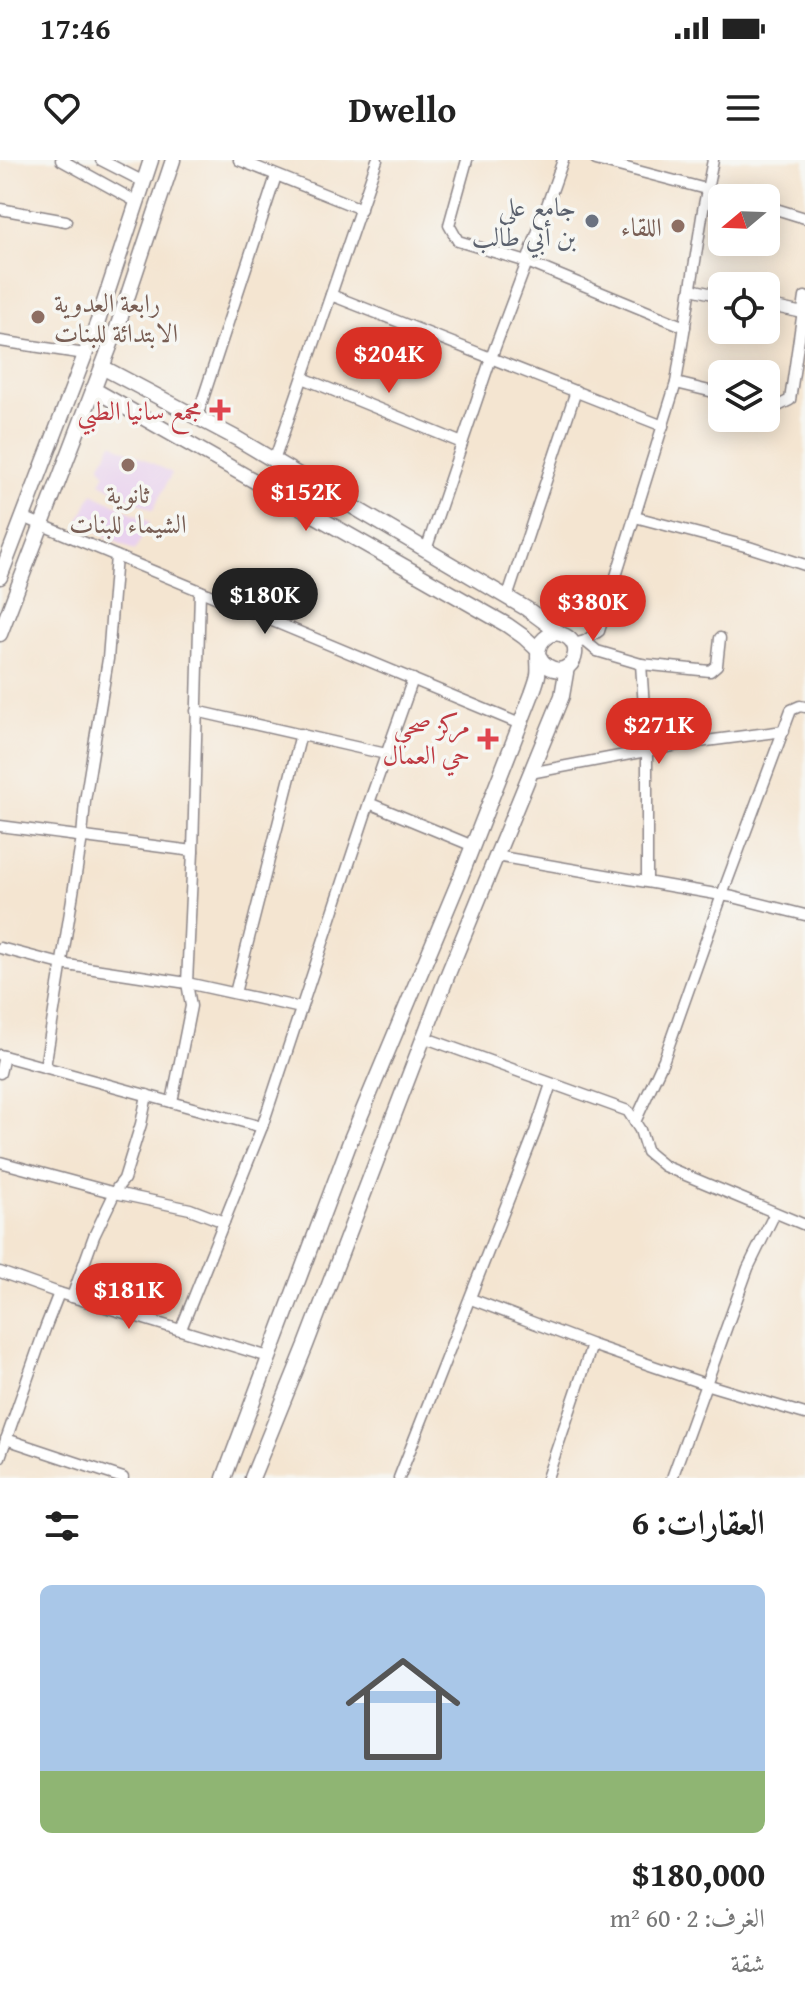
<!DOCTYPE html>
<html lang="ar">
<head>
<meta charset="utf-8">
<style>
  :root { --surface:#fff; --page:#f2f2f2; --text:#222; --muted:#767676; --accent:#d93025 }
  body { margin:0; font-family:"Gentium Book Plus",Amiri,serif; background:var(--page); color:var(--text); direction:rtl; height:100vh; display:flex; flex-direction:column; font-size:30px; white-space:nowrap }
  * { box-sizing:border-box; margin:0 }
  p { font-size:26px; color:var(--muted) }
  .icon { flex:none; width:44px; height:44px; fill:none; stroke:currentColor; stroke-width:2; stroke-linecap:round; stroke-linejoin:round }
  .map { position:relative; height:1318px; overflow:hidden; direction:ltr }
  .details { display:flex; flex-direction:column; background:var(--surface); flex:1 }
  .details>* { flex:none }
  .needle { width:52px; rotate:251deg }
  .buttons { position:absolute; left:708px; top:24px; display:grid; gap:16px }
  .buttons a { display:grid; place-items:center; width:72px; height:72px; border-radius:12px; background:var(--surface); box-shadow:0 4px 20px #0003; font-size:40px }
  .price { position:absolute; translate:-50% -68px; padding:0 18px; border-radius:28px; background:var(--accent); color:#fff; font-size:26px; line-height:52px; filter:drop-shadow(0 2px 4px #0008) }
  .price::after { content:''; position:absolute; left:50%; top:48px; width:24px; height:18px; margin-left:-12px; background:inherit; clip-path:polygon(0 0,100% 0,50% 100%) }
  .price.current { background:#222; color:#fff }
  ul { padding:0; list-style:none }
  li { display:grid; align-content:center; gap:16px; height:424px; padding:0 40px }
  li span { display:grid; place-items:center; height:248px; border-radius:12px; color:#555 }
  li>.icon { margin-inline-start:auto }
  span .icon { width:144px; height:144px; fill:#fffc; stroke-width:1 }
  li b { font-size:34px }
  h2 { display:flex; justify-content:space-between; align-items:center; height:96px; padding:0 40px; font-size:34px }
  .status { display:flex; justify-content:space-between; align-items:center; height:56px; padding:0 40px; background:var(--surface); direction:ltr }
  .status svg { height:22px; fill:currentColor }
  header { display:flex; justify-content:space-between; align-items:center; height:104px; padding:0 40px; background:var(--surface); font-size:36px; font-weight:700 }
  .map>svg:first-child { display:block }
</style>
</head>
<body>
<div class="status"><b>17:46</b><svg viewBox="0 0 49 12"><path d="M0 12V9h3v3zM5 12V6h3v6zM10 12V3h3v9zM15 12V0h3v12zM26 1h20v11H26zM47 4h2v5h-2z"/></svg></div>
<header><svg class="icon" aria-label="menu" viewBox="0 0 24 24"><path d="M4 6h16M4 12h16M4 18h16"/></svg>Dwello<svg class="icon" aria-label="heart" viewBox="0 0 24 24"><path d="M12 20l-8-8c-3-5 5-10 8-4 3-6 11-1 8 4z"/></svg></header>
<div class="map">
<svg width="805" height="1318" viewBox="0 0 805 1318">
  <rect width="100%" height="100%" fill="#f6f6f2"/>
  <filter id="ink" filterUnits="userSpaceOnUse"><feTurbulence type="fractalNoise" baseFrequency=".0125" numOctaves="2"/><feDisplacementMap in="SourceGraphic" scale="16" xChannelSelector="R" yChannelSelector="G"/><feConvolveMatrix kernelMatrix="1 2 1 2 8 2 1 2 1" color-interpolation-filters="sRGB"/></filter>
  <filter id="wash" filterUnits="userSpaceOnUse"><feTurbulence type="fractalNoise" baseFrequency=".006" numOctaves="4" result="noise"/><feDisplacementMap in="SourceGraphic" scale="32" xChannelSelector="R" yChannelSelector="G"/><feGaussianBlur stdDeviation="1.8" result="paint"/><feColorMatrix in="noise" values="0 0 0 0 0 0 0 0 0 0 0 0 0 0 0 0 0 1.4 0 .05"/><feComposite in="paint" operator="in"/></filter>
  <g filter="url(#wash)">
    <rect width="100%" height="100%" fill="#f4e5d1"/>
    <g fill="#e9d2ee">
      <path d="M112,283L172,313L153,350L100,323L105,313L100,306Z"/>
      <path d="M93,333L150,362L135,391L78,362Z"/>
    </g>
  </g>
  <g filter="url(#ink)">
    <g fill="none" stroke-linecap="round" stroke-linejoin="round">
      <g stroke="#8b8486" stroke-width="13">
        <g id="street">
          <path d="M61,0L137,42"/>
          <path d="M101,0L144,22"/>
          <path d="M239,0L361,49"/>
          <path d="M563,0L527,102L685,167"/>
          <path d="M596,0L740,38"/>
          <path d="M766,46L805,58"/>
          <path d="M0,49L66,61"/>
          <path d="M691,129L722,136"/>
          <path d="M331,135L663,266"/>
          <path d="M766,145L803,153"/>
          <path d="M0,181L85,194"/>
          <path d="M303,218L462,283"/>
          <path d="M676,223L722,234"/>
          <path d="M766,245L776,247L790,240L805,137"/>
          <path d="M197,257L276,16"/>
          <path d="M274,301L377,0"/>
          <path d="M23,357L520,564"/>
          <path d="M635,357L749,387L805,405"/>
          <path d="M426,390L491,198L527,102L458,81L449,65L467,0"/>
          <path d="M507,438L576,231"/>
          <path d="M585,481L597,491L641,504L647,591V722"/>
          <path d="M573,484L585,481L599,471L676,223L703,50L713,0"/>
          <path d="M641,504L710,511L717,505L720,478"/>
          <path d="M196,551L386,594"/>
          <path d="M530,613L683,584L784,571"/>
          <path d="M369,643L473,686"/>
          <path d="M0,666L193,691"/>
          <path d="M496,696L733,737L805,755"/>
          <path d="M0,788L61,804L187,823L301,848"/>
          <path d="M235,833L301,574"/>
          <path d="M423,877L628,951L640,970L647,992L664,1006L805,1065"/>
          <path d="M0,895L262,967"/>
          <path d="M45,907L82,677L85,641L108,499L116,396"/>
          <path d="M0,913L4,896"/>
          <path d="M172,942L191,846L187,823L193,691L200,431"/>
          <path d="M635,962L664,899L722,735L791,550L800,546L805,547"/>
          <path d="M0,1002L115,1033L190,1049L224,1062"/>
          <path d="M0,1112L59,1133L269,1197"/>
          <path d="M72,1137L94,1076L117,1028L124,1019L141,964L147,935"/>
          <path d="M471,1139L592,1185L705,1224L805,1254"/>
          <path d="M181,1169L262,967L369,643L413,519"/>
          <path d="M6,1279L123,1318"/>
          <path d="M0,1297L46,1166L59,1133"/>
          <path d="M399,1318L535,972L551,924"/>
          <path d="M547,1318L592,1185"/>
          <path d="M672,1318L748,1108L775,1053"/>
        </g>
      </g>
      <g stroke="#8b8486" stroke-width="17">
        <g id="secondary">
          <path d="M102,207L236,278L527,449L561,474"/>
          <path d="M93,229L507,465L524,477L538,490"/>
          <path d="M0,417L98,161L151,0"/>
          <path d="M0,474L117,168L173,0"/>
          <path d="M224,1318L351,979L461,716L532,534C534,528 537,521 538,515C540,504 534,488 544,479C556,467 577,477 575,494C572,515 547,514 539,496"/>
          <path d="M252,1318L306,1185L448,814L562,536L567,507"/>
        </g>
      </g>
      <use href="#street" stroke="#fff" stroke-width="10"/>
      <use href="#secondary" stroke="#fff" stroke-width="14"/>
    </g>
  </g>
  <circle fill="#6b7280" stroke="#f6f6f2" stroke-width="3" cx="592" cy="61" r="8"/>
  <g fill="#8d6e63" stroke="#f6f6f2" stroke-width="3">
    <circle cx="678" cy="66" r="8"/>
    <circle cx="38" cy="157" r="8"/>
    <circle cx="128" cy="305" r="8"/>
  </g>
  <g fill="#e0444e" stroke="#f6f6f2" stroke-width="3">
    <path d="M216 238h8v8h8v8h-8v8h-8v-8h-8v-8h8z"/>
    <path d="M484 567h8v8h8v8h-8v8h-8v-8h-8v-8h8z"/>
  </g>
  <g text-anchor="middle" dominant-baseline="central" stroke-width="7" stroke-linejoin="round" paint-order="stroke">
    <g font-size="26" fill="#5b616d" stroke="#f6f6f2" text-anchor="end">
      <text x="576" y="46">جامع علي<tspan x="576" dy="30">بن أبي طالب</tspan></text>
    </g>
    <g font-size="26" fill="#785e54" stroke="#f6f6f2" text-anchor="end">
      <text x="662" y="66">اللقاء</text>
      <text x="54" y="142" text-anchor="start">رابعة العدوية<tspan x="54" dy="30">الابتدائة للبنات</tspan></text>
      <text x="128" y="333" text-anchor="middle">ثانوية<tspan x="128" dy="30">الشيماء للبنات</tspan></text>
    </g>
    <g font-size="26" fill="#be3a42" stroke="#f6f6f2" text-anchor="end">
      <text x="202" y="250">مجمع سانيا الطبي</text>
      <text x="470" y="564">مركز صحي<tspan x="470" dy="30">حي العمال</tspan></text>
    </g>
  </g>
</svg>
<div class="buttons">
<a><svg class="needle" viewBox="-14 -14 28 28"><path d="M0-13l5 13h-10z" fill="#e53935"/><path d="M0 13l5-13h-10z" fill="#767676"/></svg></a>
<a><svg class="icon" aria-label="locate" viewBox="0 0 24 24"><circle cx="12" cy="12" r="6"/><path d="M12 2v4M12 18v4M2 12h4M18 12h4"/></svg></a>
<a><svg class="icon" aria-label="layers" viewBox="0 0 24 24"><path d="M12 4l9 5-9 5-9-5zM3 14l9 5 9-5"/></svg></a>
</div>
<b class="price" style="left:389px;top:235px">$204K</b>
<b class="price" style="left:306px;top:373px">$152K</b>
<b class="price current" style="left:265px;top:476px">$180K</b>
<b class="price" style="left:593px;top:483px">$380K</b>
<b class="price" style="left:659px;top:606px">$271K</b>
<b class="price" style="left:129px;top:1171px">$181K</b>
</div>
<section class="details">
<h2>العقارات: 6<svg class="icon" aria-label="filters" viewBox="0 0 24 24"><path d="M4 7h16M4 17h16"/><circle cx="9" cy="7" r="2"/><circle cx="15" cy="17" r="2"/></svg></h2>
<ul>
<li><span style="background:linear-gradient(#a9c7e8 75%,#8fb573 0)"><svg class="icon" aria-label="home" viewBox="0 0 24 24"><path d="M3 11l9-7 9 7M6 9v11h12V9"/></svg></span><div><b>$180,000</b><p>الغرف: 2 · 60 m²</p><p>شقة</p></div></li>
</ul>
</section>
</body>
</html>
